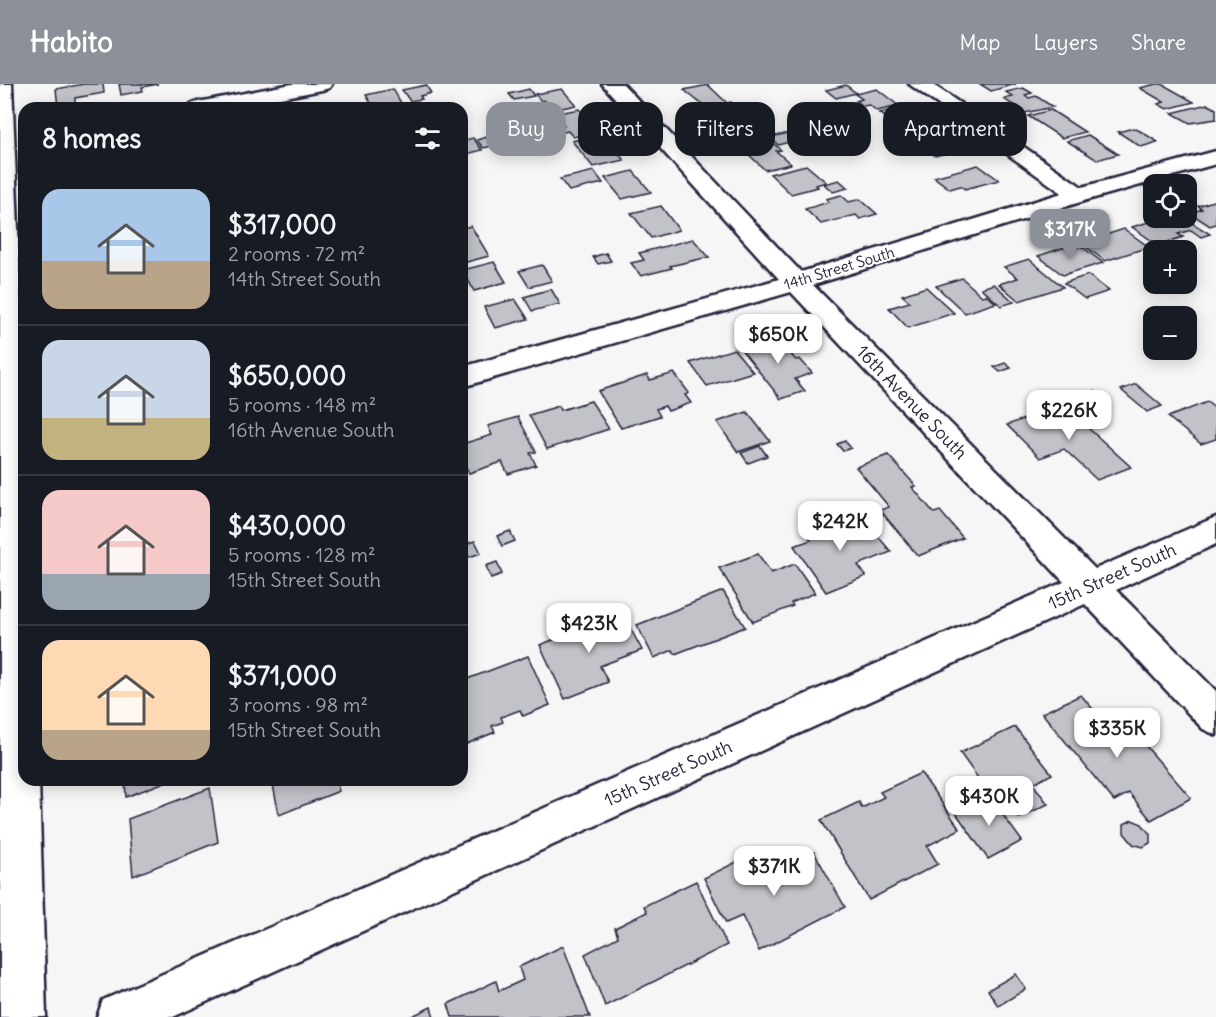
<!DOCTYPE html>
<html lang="en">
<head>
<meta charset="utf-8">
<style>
  :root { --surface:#171b24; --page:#20242c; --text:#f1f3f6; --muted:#9ea1a6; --line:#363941; --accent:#8c9099 }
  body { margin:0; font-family:Delius,sans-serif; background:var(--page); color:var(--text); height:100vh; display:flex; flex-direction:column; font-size:22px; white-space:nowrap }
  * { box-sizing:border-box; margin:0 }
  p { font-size:20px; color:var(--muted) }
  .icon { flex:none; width:33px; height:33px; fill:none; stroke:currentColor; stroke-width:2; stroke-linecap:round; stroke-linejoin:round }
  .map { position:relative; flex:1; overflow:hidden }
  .panel { position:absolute; left:18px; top:18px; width:450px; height:684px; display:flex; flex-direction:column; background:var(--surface); border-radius:18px; box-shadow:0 3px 15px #0003 }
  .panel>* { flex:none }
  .banner { position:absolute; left:486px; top:18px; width:570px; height:54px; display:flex; gap:12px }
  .controls { position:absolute; left:1143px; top:90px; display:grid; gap:12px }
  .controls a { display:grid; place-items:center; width:54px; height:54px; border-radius:12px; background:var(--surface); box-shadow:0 3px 15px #0003; font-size:30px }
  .price { position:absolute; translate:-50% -51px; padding:0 14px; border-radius:12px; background:#fff; color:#222; font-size:20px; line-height:39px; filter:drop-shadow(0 2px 3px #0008) }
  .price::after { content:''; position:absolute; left:50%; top:36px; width:18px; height:14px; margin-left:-9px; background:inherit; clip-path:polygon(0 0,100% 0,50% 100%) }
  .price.selected { background:var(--accent); color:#fff }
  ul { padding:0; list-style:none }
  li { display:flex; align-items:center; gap:18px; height:150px; padding:0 24px }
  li+li { border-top:2px solid var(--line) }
  li span { display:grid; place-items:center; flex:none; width:168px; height:120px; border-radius:18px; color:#555 }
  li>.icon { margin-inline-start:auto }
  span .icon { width:72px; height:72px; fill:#fffc; stroke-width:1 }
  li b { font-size:26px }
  h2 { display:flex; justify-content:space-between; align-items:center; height:72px; padding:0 24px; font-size:26px }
  .pill { padding:0 21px; border-radius:18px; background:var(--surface); box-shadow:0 3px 15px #0003; font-size:21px; line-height:54px }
  .pill.selected { background:var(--accent); color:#fff }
  header { display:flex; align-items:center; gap:36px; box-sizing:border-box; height:84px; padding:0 30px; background:var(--accent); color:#fff }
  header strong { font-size:28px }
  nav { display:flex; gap:33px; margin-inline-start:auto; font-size:21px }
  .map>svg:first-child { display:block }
</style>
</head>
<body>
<header>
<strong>Habito</strong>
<nav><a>Map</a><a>Layers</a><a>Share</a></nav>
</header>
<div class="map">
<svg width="1216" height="933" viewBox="0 0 1216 933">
  <rect width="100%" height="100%" fill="#f6f6f7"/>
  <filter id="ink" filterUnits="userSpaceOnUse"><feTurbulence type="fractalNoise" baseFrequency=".0167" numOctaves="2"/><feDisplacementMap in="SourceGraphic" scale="12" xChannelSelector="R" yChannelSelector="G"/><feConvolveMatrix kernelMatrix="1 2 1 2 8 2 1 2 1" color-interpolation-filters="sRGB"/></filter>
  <g filter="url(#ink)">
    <g fill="#c2c2c9" stroke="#22223b" stroke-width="1.5">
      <path d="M84,0H103L104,9L75,14V19L58,23L56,5Z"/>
      <path d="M119,0H158L142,3L143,7L121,11Z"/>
      <path d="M980,0H1016L991,7Z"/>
      <path d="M1156,0H1162L1194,18L1167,25L1158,20L1164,18L1140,4Z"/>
      <path d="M426,1L431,9L420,12L422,15L410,17L402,6Z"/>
      <path d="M708,1L727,19L731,18L737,24L708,32L700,24L705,23L684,6Z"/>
      <path d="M846,1L856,9L836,14L826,6Z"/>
      <path d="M1023,4L1032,9L1025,11L1029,14L1036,12L1053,23L1025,29L1004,15L1013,13L1006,8Z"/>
      <path d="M393,5L401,19L374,24L366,11Z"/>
      <path d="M529,5L534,12L514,16L509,10Z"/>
      <path d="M562,5L576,21L553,26L544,16L541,17L535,10Z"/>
      <path d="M877,5L899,22L877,27L869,21L863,22L856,17L862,15L855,10Z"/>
      <path d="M1207,20L1216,25V35L1190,39L1172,29Z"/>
      <path d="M902,24L924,40L912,43L919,49L900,54L892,48L900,46L896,43L900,42L879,29Z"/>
      <path d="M579,25L598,47L573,53L568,47L564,48L560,43L564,42L554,30Z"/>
      <path d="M1051,26L1085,48L1062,54L1028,32Z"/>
      <path d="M736,29L742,35L752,32L765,44L751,48L758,53L736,59L711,35Z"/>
      <path d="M1133,44L1140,47L1158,58L1141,63L1118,48Z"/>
      <path d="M935,48L959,66L935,72L914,53Z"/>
      <path d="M789,49L798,56L778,61L770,53Z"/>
      <path d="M597,51L610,66L614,65L624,76L593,83L572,57Z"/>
      <path d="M1088,51L1118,70L1097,76L1067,57Z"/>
      <path d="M487,53L493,62L483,64L477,56Z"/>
      <path d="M473,54L482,66L462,71V57Z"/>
      <path d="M774,60L781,66L776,67L791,80L765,86L745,67Z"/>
      <path d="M806,81L826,98L816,101L818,103L791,110L770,90Z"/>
      <path d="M978,81L999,96L965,105L960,102L950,105L934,93Z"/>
      <path d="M594,87L603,99L569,107L560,95Z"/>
      <path d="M633,87L651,108L622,115L605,94Z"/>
      <path d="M839,96L848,104L833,108L824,100Z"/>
      <path d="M841,111L849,118L860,115L877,130L860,135L856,131L821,140L805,125L829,118L826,115Z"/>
      <path d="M1216,116V140L1210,142L1190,129L1202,125L1198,122Z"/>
      <path d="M661,122L679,146L651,154L631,129Z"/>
      <path d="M1162,134H1184L1210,150L1201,153L1191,146L1178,150L1183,153L1158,161L1132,143Z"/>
      <path d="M471,142L489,172L463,179L462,144Z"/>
      <path d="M1124,145L1149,163L1105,177L1085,162L1094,159L1090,156Z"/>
      <path d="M693,155L709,173L670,182L672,184L641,192L631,179L644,176L639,169Z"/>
      <path d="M1081,162L1103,179L1063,191L1038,172L1065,163L1068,165Z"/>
      <path d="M606,169L611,177L598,180L593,173Z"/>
      <path d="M1029,175L1063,203L1019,217L999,200L1018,194L1004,183Z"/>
      <path d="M494,178L506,198L474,207L463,186Z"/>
      <path d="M542,181L552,197L529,203L519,187Z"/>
      <path d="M1088,191L1109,207L1085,215L1064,199Z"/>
      <path d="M962,194L982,212L986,211L996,219L965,229L936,202Z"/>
      <path d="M994,200L1014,218L1001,222L981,204Z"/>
      <path d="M926,203L954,229L908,244L889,224L910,218L902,211Z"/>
      <path d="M551,205L560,220L532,227L524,213Z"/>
      <path d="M515,215L528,235L495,244L484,223Z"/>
      <path d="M782,251L793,264L787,266L796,276L800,275L812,289L795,295L805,307L781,315L740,264Z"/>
      <path d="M734,265L753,288L707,302L690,279Z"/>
      <path d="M1005,279L1011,284L1000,288L994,283Z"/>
      <path d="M674,289L689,309L685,311L691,319L668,327L665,322L656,325L660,332L621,344L598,307L647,291L650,296Z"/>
      <path d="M1136,300L1162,322L1147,328L1121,306Z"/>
      <path d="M1095,307L1105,315L1094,319L1084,311Z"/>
      <path d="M591,317L609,345L547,365L529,331L559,322L561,326Z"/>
      <path d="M1207,318L1216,325V355L1201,360L1168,333Z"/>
      <path d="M1063,321L1131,383L1097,396L1064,365L1040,374L1007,341Z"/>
      <path d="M747,328L770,357L738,368L717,338Z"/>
      <path d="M518,333L536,368L530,369L536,381L508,390L502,378L469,389L462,375V360L492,351L488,342Z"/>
      <path d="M845,357L851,364L843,367L837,360Z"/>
      <path d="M760,362L767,372L748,379L741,369Z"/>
      <path d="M888,371L916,402L912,403L934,429L940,427L963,454L918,472L880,426L889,423L856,383Z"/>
      <path d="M864,435L891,468L858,481L866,492L826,508L794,462L811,456L803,445L824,437L832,448Z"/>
      <path d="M510,447L515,457L502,462L497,452Z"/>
      <path d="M475,457L481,469L466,474L462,461Z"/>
      <path d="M758,470L771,489L795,480L815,509L791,519L793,522L753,538L719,484Z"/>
      <path d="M497,478L502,490L491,494L486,482Z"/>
      <path d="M723,507L745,543L675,570L673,566L654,574L637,541Z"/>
      <path d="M622,529L642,566L600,582L608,598L565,615L540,561Z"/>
      <path d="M528,572L550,621L523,632L520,626L501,633L503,638L492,642L495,648L462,662V597Z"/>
      <path d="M1081,611L1115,651L1130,644L1191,714L1151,736L1129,709L1114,717L1042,629Z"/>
      <path d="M1015,643L1052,690L1033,700L1048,720L1019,734L1007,718L998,722L960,669Z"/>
      <path d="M921,689L960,745L927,762L938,780L869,816L821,736L859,718L862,724L884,713L880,708Z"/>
      <path d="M125,696H170L126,713Z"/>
      <path d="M272,696H336L339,707L279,731Z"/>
      <path d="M210,704L218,758L133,792L128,735Z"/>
      <path d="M989,712L1022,757L988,775L956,729Z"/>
      <path d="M1132,736L1142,740L1150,750V759L1143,763L1133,760L1124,749V740Z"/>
      <path d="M757,768L769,790L814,768L845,823L759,867L742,832L726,839L704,794Z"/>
      <path d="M696,797L727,861L605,922L585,870L618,853L615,844L647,828L644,822Z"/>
      <path d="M563,862L590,933H452L448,920L496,897L499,907L523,896L519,883Z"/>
      <path d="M1016,890L1026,905L998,922L988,906Z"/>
      <path d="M431,923L434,933H410Z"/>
    </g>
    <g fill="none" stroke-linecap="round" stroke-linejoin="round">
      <g stroke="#22223b" stroke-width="5">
        <g id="street">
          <path d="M0,0H12L24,289V696H39L46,933H0Z"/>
          <path d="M292,0H332L329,4L322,6L229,24H188L191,20L198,18Z"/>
          <path d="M602,0H623L801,188L1062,109L909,0H932L1082,103L1216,67V80L1087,116L813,201L1095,485L1216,433V460L1116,506L1216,607V651L1203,645L1085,520L173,933H97L103,916L1064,498L791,208L462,303V283L779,195Z"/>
        </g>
      </g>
      <use href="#street" fill="#fff" fill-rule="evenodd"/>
    </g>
  </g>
  <g text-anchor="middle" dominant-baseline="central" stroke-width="4.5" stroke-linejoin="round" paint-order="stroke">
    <g font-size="15" fill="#22223b" stroke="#fff">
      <text transform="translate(839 184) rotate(-17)">14th Street South</text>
    </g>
    <g font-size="18" fill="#22223b" stroke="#fff">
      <text transform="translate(912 318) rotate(46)">16th Avenue South</text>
      <text transform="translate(1112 492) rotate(-24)">15th Street South</text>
      <text transform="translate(668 689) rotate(-24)">15th Street South</text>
    </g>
  </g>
</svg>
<div class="controls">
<a><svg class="icon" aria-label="locate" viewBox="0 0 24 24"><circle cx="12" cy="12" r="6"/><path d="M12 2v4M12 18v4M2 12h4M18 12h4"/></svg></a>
<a>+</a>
<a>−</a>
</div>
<b class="price selected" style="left:1070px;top:176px">$317K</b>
<b class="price" style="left:778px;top:281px">$650K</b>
<b class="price" style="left:1069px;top:357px">$226K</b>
<b class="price" style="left:840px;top:468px">$242K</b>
<b class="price" style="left:589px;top:570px">$423K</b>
<b class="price" style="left:1117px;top:675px">$335K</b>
<b class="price" style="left:989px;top:743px">$430K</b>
<b class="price" style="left:774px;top:813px">$371K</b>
<div class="banner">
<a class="pill selected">Buy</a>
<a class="pill">Rent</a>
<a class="pill">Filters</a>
<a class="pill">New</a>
<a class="pill">Apartment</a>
</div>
<section class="panel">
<h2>8 homes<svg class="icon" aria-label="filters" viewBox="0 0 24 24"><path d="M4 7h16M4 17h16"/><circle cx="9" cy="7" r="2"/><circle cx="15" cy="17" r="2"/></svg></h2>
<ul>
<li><span style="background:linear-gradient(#a9c7e8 60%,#b9a48a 0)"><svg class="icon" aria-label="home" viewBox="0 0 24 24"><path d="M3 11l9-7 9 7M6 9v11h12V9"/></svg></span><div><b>$317,000</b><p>2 rooms · 72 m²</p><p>14th Street South</p></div></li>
<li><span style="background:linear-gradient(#c9d6e8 65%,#c2b280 0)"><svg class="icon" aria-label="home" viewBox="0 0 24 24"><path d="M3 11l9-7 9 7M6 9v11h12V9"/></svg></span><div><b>$650,000</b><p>5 rooms · 148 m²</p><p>16th Avenue South</p></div></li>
<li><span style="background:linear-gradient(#f6c9c9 70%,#9aa5b1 0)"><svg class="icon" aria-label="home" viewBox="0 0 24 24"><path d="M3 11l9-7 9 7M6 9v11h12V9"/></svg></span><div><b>$430,000</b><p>5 rooms · 128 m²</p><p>15th Street South</p></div></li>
<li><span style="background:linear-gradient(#ffd9b3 75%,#b9a48a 0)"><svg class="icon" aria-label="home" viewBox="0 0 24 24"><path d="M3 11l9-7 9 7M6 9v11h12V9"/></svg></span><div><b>$371,000</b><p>3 rooms · 98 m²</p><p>15th Street South</p></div></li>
</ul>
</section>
</div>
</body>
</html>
